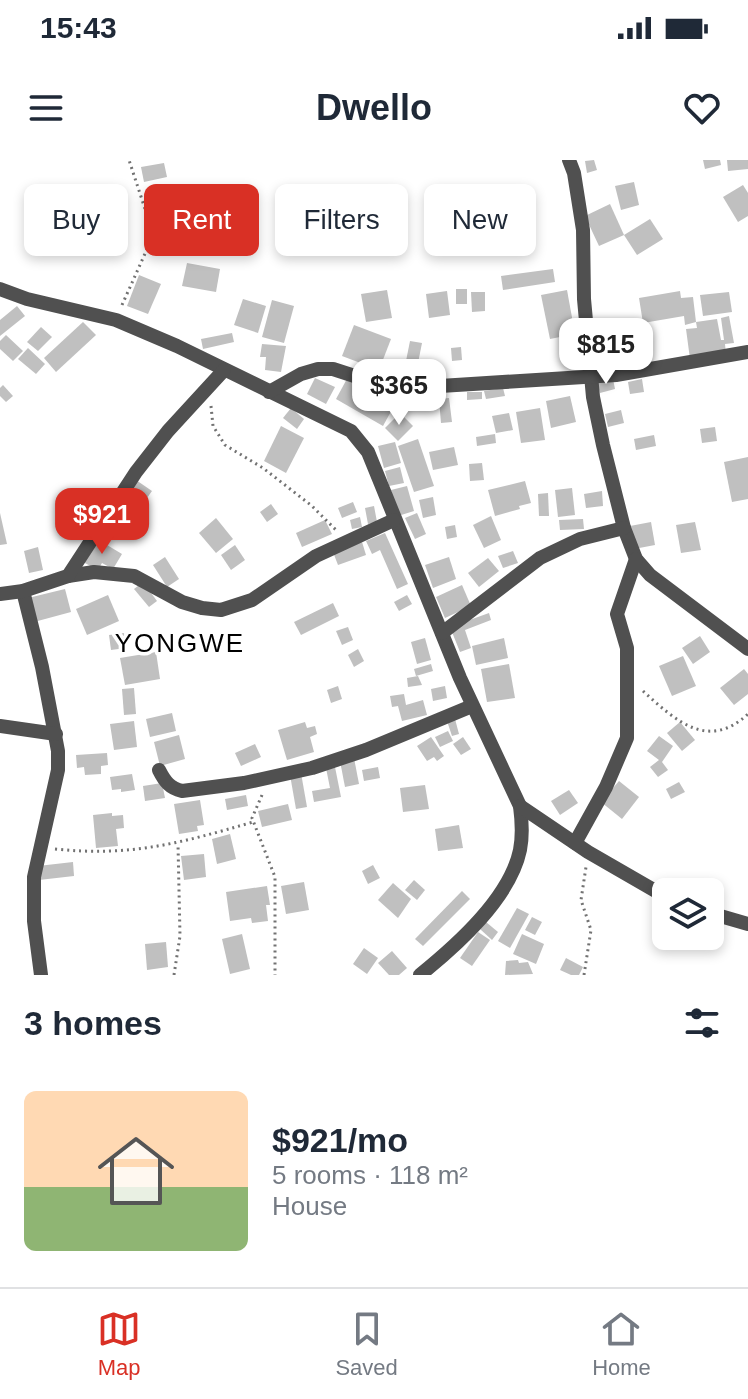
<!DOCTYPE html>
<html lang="en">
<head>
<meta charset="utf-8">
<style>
  :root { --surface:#fff; --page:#f6f6f7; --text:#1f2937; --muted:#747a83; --line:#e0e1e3; --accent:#d93025 }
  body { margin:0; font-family:Arial,sans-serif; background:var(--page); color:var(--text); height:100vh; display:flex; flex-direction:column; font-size:30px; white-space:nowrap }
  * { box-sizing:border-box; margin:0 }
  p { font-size:26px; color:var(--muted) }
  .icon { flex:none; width:44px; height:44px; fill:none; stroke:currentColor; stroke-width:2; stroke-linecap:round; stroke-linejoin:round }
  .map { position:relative; height:815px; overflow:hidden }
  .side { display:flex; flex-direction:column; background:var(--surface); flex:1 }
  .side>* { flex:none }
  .top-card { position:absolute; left:24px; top:24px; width:700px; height:72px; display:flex; gap:16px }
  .tools { position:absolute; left:652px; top:718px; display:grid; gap:16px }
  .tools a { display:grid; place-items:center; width:72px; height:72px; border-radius:12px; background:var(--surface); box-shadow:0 4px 12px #0003; font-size:40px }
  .price { position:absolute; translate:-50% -68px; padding:0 18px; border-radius:16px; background:#fff; color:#222; font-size:26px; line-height:52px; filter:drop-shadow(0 2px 4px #0008) }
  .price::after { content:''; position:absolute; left:50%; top:48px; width:24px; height:18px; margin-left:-12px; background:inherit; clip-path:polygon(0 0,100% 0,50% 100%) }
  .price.current { background:var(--accent); color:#fff }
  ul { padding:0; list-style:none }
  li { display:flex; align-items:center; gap:24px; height:200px; padding:0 24px }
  li span { display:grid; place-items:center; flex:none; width:224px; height:160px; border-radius:12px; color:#555 }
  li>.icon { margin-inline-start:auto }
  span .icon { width:96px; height:96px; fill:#fffc; stroke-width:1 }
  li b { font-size:34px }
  h2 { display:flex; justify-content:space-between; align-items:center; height:96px; padding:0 24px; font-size:34px }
  .tag { padding:0 28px; border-radius:12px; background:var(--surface); box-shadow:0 4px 12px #0003; font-size:28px; line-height:72px }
  .tag.current { background:var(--accent); color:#fff }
  .status { display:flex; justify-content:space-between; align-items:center; height:56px; padding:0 40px; background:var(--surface); direction:ltr }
  .status svg { height:22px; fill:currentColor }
  header { display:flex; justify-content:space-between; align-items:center; height:104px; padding:0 24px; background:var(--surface); font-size:36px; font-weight:600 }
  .menu { display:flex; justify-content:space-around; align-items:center; height:112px; border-top:2px solid var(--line); background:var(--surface); font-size:22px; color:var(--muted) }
  .menu a { display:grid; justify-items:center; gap:4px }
  .menu .current { color:var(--accent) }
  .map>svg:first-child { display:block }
</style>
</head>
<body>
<div class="status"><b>15:43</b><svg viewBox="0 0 49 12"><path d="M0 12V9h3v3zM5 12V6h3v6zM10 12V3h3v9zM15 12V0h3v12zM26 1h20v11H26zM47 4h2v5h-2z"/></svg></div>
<header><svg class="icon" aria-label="menu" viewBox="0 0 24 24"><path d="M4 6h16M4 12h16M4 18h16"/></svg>Dwello<svg class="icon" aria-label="heart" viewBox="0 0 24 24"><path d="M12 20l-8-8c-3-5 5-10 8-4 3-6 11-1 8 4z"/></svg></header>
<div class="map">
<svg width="748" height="815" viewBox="0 0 748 815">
  <rect width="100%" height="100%" fill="#fff"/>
  <g fill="#c0c0c0">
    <path d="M594,0L597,10L587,13L585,1Z"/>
    <path d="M703,0H720L721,5L705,9Z"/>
    <path d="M727,0H748V9L728,11Z"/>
    <path d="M164,3L167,17L144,22L141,7Z"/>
    <path d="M634,22L639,45L621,50L615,26Z"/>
    <path d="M743,25L748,33V56L738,62L723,37Z"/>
    <path d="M610,44L624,75L599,86L585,56Z"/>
    <path d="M650,59L663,79L637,95L624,75Z"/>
    <path d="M164,66L185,72L178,95L157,89Z"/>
    <path d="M187,103L220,109L216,132L182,126Z"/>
    <path d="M553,109L555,122L503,130L501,116Z"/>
    <path d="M139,115L161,124L148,154L127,146Z"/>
    <rect x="456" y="129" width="11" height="15"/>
    <path d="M387,130L392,158L366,162L361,134Z"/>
    <path d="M567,130L575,174L550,179L541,135Z"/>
    <path d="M447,131L450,155L429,158L426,134Z"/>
    <path d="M680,131L681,138L693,137L696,162L685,165L684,156L643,163L639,138Z"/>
    <path d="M471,132H485V151L472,152Z"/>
    <path d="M729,132L732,152L703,156L700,135Z"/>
    <path d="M243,139L266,146L258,173L234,165Z"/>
    <path d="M272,140L294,146L284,183L262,177Z"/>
    <path d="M17,146L25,156L0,176V160Z"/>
    <path d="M729,156L734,183L725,184L726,194L690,199L686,169L697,168L696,162L717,159L721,180H724L721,158Z"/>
    <path d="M83,162L96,175L56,212L44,198Z"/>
    <path d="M354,165L391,179L379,210L342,196Z"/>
    <path d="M41,167L52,177L38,191L27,182Z"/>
    <path d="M232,173L234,182L203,189L201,179Z"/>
    <path d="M6,175L23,191L13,201L0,189V181Z"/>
    <path d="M410,181L422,183L418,203L406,201Z"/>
    <path d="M262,184L286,186L281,212L265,210L266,197H260Z"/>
    <path d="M461,187L462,200L452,201L451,188Z"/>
    <path d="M28,188L45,204L36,214L18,199Z"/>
    <path d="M348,217L395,244L383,266L336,239Z"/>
    <path d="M315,218L335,227L326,244L307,234Z"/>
    <path d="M613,219L615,229L600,233L597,223Z"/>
    <path d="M642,219L644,232L630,234L628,222Z"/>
    <path d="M3,225L13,236L6,242L0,236V228Z"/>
    <path d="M503,228L505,236L486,239L484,231Z"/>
    <path d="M467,232H482V239L467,240Z"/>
    <path d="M570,236L576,262L551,268L546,241Z"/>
    <path d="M449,238L452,262L441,263L439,239Z"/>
    <path d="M291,248L304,259L297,269L283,258Z"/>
    <path d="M540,248L545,280L521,283L516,252Z"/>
    <path d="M621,250L624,263L608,267L605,254Z"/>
    <path d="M400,253L413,266L398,281L385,268Z"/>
    <path d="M509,253L513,270L496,273L492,256Z"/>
    <path d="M281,266L304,278L286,313L264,301Z"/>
    <path d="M715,267L717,281L702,283L700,269Z"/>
    <path d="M495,274L496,283L477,286L476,277Z"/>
    <path d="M654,275L656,286L636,290L634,279Z"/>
    <path d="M418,279L434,326L414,332L398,286Z"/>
    <path d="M395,282L401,303L384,308L378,286Z"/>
    <path d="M454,287L458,305L433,310L429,292Z"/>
    <path d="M748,297V339L732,342L724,302Z"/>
    <path d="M482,303L484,320L470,321L469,304Z"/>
    <path d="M400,307L404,323L389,326L385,311Z"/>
    <path d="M136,320L152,331L142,345L129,336L133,331L130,328Z"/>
    <path d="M525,321L531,343L519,346L520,349L495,356L488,330Z"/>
    <path d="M407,326L414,351L398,356L391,330Z"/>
    <path d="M572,328L575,355L558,357L555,330Z"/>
    <path d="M602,331L603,346L586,348L584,334Z"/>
    <path d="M548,333L549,356H539L538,334Z"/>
    <path d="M433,337L436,355L423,358L419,340Z"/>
    <path d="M353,342L357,352L342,358L338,348Z"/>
    <path d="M271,344L278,354L267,362L260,352Z"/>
    <path d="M374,346L377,362L368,364L365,348Z"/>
    <path d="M0,353L7,384L0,385Z"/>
    <path d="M417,353L426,374L415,379L405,358Z"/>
    <path d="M491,356L501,380L484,388L473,365Z"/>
    <path d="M360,357L362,367L352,369L350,360Z"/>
    <path d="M216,358L233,379L216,393L199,373Z"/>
    <path d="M583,359L584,369L560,370L559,360Z"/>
    <path d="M325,360L332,374L302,387L296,373Z"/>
    <path d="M651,362L655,385L634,389L630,366Z"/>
    <path d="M695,362L701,390L681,393L676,365Z"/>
    <path d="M455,365L457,377L447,379L445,367Z"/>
    <path d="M385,373L408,424L397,429L380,390L372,394L366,381Z"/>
    <path d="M97,379L122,394L113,409L102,403L98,410L83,402Z"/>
    <path d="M362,382L366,395L338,405L333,392Z"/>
    <path d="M235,385L245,400L231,410L221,395Z"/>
    <path d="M38,387L43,410L29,413L24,391Z"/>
    <path d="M513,391L518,403L503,408L498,396Z"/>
    <path d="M165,397L179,419L167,427L153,405Z"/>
    <path d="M449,397L456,419L433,428L425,405Z"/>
    <path d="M488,398L499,411L479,427L468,413Z"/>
    <path d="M143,422L157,441L149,447L134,429Z"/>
    <path d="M462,425L471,446L445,458L436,437Z"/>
    <path d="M65,429L71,452L34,462L28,438Z"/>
    <path d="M108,435L119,461L87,475L76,449Z"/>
    <path d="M407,435L412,444L399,451L394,442Z"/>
    <path d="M333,443L339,456L301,475L294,462Z"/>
    <path d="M489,453L491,460L465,470L471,488L460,492L450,467Z"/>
    <path d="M348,467L353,480L342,485L336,471Z"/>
    <path d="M124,473L126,488L111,490L109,475Z"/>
    <path d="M700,476L710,492L693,504L682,488Z"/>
    <path d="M425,478L431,500L417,504L411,482Z"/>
    <path d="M504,478L508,498L476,505L472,486Z"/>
    <path d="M358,489L364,501L354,507L348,495Z"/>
    <path d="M156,492L160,519L125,525L120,498Z"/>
    <path d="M683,496L696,526L672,536L659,506Z"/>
    <path d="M431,504L433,511L416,516L414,509Z"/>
    <path d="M509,504L515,538L487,542L481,509Z"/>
    <path d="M744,509L748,514V534L734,545L720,528Z"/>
    <path d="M418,516L422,525L408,527L407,518Z"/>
    <path d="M338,526L342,539L331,543L327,530Z"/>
    <path d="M445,526L447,538L433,541L431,529Z"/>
    <path d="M134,528L136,554L124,555L122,529Z"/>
    <path d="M404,534L406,545L423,540L427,555L402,561L398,546L392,547L390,536Z"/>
    <path d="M172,553L176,571L150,577L146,559Z"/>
    <path d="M455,559L459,574L452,576L447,561Z"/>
    <path d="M134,561L137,587L114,590L110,564Z"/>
    <path d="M305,562L307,568L315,566L317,574L310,577L314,592L287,600L278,570Z"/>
    <path d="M680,562L695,580L682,591L667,573Z"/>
    <path d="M448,571L453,581L440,587L435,577Z"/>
    <path d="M179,575L185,599L160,606L154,582Z"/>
    <path d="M659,576L673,586L662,602L668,610L658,617L650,607L659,600L647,591Z"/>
    <path d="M431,577L444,596L437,601L434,597L427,601L417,586Z"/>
    <path d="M463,577L471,589L461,595L453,584Z"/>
    <path d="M255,584L261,597L241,606L235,593Z"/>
    <path d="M107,593L108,605L101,606V614L85,615L84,607L77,608L76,595Z"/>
    <path d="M354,598L359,624L345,627L340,601Z"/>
    <path d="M334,602L341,637L314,642L312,631L330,628L325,603Z"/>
    <path d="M378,607L380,618L364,621L362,610Z"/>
    <path d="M301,613L307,647L296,649L290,615Z"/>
    <path d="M132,614L135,630L121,632V629L112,630L110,617Z"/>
    <path d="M619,621L639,637L622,659L601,642Z"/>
    <path d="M679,622L685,632L671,639L666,629Z"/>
    <path d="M162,623L165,638L145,641L143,626Z"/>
    <path d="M425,625L429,649L403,652L400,628Z"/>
    <path d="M569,630L578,643L560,655L551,641Z"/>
    <path d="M246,635L248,646L227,650L225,639Z"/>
    <path d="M200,640L204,665L197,666L198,671L179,674L174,644Z"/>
    <path d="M288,644L292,660L262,667L258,651Z"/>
    <path d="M112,653V656L123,655L124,668L116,669L118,686L96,688L93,655Z"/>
    <path d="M459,665L463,688L438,691L435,669Z"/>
    <path d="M230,674L236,699L217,704L212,679Z"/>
    <path d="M204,694L206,717L184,720L181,696Z"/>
    <path d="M73,702L74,716L39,720L38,706Z"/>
    <path d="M373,705L380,718L368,724L362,711Z"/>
    <path d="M414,720L425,730L417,740L405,730Z"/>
    <path d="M304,722L309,750L286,754L281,726Z"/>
    <path d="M393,723L411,739L398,758L378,740Z"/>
    <path d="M267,726L270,745H266L268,761L252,763L251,758L230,761L226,732Z"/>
    <path d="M462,731L470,739L423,786L415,779Z"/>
    <path d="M517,748L529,754L510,788L498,781Z"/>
    <path d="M532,757L542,762L535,775L525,770Z"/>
    <path d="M486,762L498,772L492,780L480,769Z"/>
    <path d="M478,772L490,780L472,806L460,798Z"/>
    <path d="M242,774L250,809L230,814L222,779Z"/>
    <path d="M522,774L544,784L536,804L513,794Z"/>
    <path d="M166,782L168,807L147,810L145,784Z"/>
    <path d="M364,788L378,798L367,814L353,804Z"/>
    <path d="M392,791L407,808L399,815H389L378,803Z"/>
    <path d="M566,798L583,807L579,815H571L560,810Z"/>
    <path d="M518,800L519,803L528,802L533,814L505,815L506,801Z"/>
  </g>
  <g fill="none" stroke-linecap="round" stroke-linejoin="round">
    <g stroke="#727272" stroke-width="3" stroke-dasharray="2 4" stroke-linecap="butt">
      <path d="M122,145L148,87L147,55L129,0"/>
      <path d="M211,246L213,266L225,285L263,308L312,346L337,371"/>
      <path d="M643,531C676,561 708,591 748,554"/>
      <path d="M262,635L252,658L275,717V815"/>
      <path d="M55,689C131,697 181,683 253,662"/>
      <path d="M174,815L180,776L178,684"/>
      <path d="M584,815L591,770L581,740L586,707"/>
    </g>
    <g stroke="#505050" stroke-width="14">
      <path d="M569,0L574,13L583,70L584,139L593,237L603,285L624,368L636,399L650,415L748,489"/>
      <path d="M0,129L27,139L116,160L177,186L351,271L368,292L460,518L520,646C522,661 523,675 520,690C510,738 457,785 420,815"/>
      <path d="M269,232L301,214L318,209H333L373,222L440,226L616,215L748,192"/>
      <path d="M68,416L94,412L134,416L182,442L202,448L221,450L252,440L316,396L394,360"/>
      <path d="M23,431L42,507L58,591V610L34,717V761L41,815"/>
      <path d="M0,434L23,431L68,416L136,312L168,271L224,210"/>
      <path d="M442,473L540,398L580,379L624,368"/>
      <path d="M0,566L56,574"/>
      <path d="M159,610C165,622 170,628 182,631L244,623L312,608L366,590L472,546"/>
      <path d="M520,646L588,692L666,737"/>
      <path d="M575,683L606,627L627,578V488L617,454L636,399"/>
      <path d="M710,753L748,764"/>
    </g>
  </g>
  <g text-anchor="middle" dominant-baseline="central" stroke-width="7" stroke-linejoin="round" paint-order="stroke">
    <g font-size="26" letter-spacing="2" fill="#000" stroke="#fff">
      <text x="180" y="483">YONGWE</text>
    </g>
  </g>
</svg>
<div class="tools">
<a><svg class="icon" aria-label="layers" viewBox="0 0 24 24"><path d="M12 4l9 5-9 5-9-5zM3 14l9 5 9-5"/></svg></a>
</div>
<b class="price" style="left:606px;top:226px">$815</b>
<b class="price" style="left:399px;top:267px">$365</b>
<b class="price current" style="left:102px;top:396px">$921</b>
<div class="top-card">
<a class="tag">Buy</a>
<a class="tag current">Rent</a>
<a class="tag">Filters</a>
<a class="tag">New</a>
</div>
</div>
<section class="side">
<h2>3 homes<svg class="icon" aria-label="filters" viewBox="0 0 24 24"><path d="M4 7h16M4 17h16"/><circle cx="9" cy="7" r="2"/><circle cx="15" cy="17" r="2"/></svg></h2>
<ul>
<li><span style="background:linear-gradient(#ffd9b3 60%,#8fb573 0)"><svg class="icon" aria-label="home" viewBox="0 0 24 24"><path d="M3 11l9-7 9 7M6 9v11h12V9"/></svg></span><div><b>$921/mo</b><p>5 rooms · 118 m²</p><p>House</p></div></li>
</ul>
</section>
<nav class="menu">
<a class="current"><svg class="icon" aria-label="map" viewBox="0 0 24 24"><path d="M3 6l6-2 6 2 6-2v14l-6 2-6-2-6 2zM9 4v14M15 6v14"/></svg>Map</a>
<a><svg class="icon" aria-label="saved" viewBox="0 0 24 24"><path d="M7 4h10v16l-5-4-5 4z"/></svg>Saved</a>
<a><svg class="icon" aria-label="home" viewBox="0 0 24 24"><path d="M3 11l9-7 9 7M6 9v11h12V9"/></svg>Home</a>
</nav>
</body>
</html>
